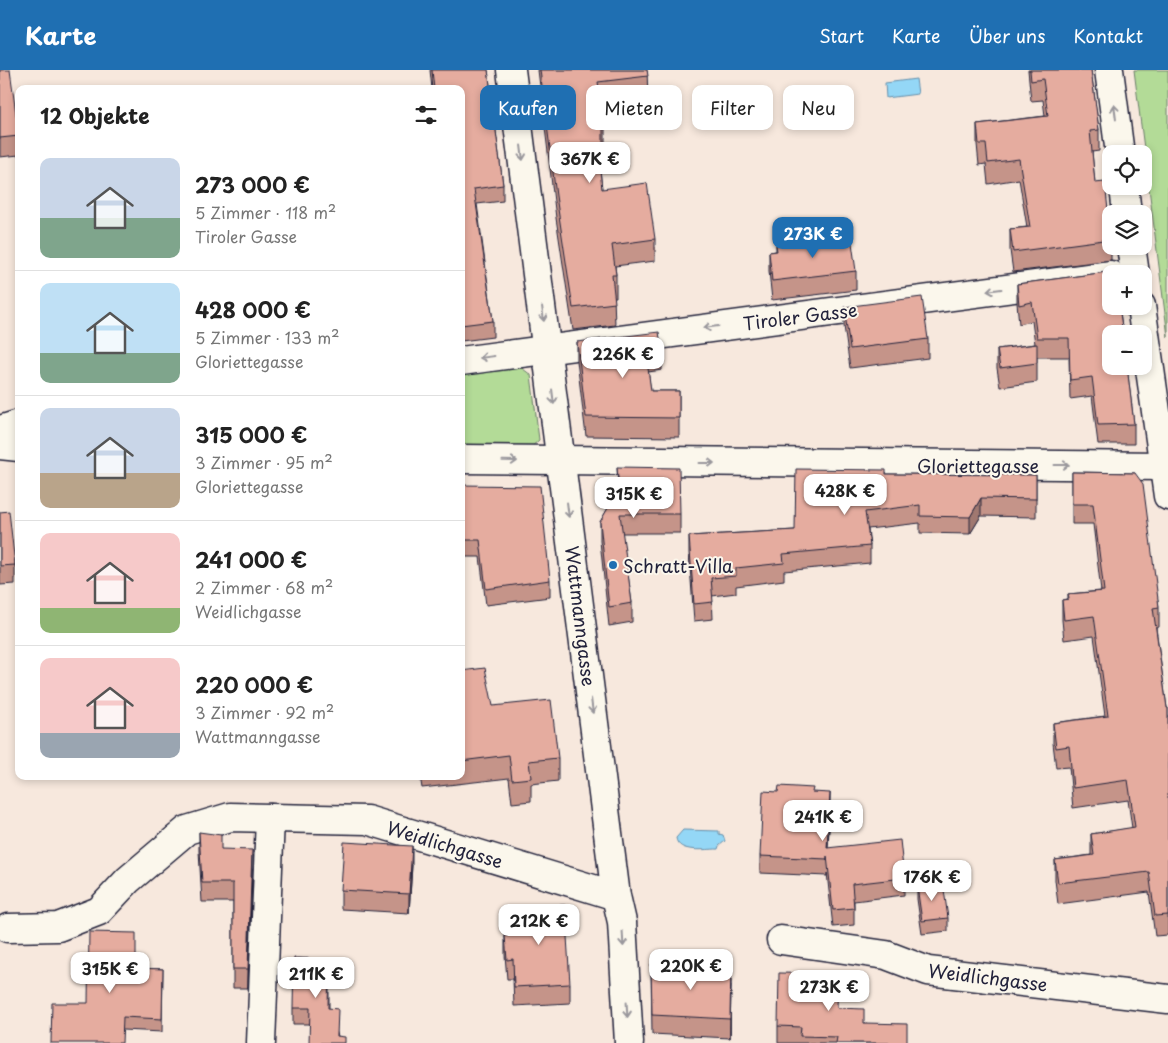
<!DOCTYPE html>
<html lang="de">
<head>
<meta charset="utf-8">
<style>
  :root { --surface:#fff; --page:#f6f6f6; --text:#222; --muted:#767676; --line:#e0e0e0; --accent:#1f6fb2 }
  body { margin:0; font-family:"Playpen Sans",sans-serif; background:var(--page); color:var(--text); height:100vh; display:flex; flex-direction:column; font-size:19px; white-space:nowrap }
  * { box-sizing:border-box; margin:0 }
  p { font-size:16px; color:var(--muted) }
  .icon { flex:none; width:28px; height:28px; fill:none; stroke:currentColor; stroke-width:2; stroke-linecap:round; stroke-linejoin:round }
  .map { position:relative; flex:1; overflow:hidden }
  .sheet { position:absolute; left:15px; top:15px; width:450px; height:695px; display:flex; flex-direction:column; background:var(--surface); border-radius:10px; box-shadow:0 2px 8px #0003 }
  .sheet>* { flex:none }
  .hud { position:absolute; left:480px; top:15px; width:475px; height:45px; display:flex; gap:10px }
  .tools { position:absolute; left:1102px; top:75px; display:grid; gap:10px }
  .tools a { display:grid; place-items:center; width:50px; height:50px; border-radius:10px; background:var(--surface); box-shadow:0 2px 8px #0003; font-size:25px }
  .price { position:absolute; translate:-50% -42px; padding:0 11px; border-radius:10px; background:#fff; color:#222; font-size:16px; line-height:32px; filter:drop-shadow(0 1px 2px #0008) }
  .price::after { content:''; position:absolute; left:50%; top:30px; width:15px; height:11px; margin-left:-8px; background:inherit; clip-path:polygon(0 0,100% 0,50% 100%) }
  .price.on { background:var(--accent); color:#fff }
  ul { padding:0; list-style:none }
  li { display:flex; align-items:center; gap:15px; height:125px; padding:0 25px }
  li+li { border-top:1px solid var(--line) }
  li span { display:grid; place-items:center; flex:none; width:140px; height:100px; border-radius:10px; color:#555 }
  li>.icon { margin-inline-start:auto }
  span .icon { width:60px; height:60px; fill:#fffc; stroke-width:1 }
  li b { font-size:21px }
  h2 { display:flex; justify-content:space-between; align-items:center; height:60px; padding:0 25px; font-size:21px }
  .pill { padding:0 18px; border-radius:10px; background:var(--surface); box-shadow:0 2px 8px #0003; font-size:18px; line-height:45px }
  .pill.on { background:var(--accent); color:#fff }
  header { display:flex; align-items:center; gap:30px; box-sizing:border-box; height:70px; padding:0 25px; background:var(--accent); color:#fff }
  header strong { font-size:24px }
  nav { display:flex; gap:28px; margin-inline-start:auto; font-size:18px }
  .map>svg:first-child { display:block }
</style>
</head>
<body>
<header>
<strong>Karte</strong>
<nav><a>Start</a><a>Karte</a><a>Über uns</a><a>Kontakt</a></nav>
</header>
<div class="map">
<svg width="1168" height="973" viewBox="0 0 1168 973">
  <rect width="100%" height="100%" fill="#f7e8dd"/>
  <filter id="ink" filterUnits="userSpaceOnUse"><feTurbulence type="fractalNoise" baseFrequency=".02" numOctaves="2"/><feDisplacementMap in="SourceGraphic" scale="10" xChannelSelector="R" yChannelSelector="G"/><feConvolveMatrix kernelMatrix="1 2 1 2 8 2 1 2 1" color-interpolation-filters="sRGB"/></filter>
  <g filter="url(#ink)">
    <g fill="#b3db97" stroke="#6a7e69">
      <path d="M1134,0H1168V267Z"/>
      <path d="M519,296L531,305L539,370L530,378L461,376V303Z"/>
    </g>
    <g fill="#94d7f6" stroke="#668fab">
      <path d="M916,9L918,24L886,28L885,13Z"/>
      <path d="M683,760L719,761V764L723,765L725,771L719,776L718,779C706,779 678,784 676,768Z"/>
    </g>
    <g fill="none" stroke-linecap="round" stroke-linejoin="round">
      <g stroke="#22223b" stroke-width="31">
        <g id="minor">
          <path d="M511,0L616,826L622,852L629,973"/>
          <path d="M461,291L1111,205"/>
          <path d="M0,360L19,354"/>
          <path d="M0,375L19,377"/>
          <path d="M461,389L1164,396"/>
          <path d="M8,858L58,857L99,841L128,810L187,760L230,747L367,750L616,826"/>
          <path d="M781,870L886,885L928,901L1168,929"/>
          <path d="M261,973L270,748"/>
        </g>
      </g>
      <g stroke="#22223b" stroke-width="31">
        <g id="tertiary">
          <path d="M1109,0L1120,84"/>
          <path d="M1124,116L1127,144"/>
          <path d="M1131,176L1135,204"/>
          <path d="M1141,236L1168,426"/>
        </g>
      </g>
      <use href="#minor" stroke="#fbf7ec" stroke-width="28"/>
      <use href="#tertiary" stroke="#fbf7ec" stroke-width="28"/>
    </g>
    <g fill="#c59489" stroke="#22223b">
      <path d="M0,0L19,64V85L0,87Z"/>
      <path d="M430,0H488L503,115V131L477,134L493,251V267L461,271V19H432Z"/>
      <path d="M538,0H647L648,28L602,33L605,54V76H603V95L600,99L602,119L655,169V191L615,196L616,205V227H614L615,255L573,260L556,148Z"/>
      <path d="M1028,0H1091L1099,60V81L1092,82L1095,113L1111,169V190L1013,202L1010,180V159L1027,157L1019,109L988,114L986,94L979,95L977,74V54L1045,46L1043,30L1031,31Z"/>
      <path d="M776,175L856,201V220L772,230L769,201V182L776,181Z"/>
      <path d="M1115,201L1134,354V374H1098L1092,326L1070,329L1069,287H1037V312L1000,317L997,298V279L1035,274L1032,251L1019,254L1017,233V214Z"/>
      <path d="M844,237L928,269V288L850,298L844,256Z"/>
      <path d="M577,272L662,281V300L648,302L651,321H679V367L586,366L577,291Z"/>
      <path d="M617,397L680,444V463H622L632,533V552L609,556L600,471V452L618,421Z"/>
      <path d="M1072,402L1135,403L1159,537V557L1156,558L1167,638H1168V865L1155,866L1149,822L1058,834L1055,810V790L1091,785V764L1132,758L1128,730L1073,738L1069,697L1056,698L1053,673V653L1105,646L1094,566L1064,570L1062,550V530L1068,529V524L1101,521L1093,454H1072Z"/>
      <path d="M886,404L1036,405V447L981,446L970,464L920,463V453L868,459L870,476V493L784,501V510L736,516V523L712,526L713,549L694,551L689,483V466L795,460Z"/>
      <path d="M461,415L550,510V527L486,535L480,487H461Z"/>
      <path d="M0,442L15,495V514L0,515Z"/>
      <path d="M461,601L493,636L558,688V711L531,714V731L512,733L509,708L422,718L420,706H461Z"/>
      <path d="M813,722L830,740L828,778L904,808V825L854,831V855L833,857L827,803V806L760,803V786Z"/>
      <path d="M199,762L221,779L252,799L248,918H233V832H202L199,781Z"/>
      <path d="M412,795L409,843L341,839V820Z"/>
      <path d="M917,816L948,848V861L922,864L917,829Z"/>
      <path d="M511,837L570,914V933L514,936L513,909H507L505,885V866L512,865Z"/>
      <path d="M651,894L731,915L730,968L652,964Z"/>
      <path d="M136,898L163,899L162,962L123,960L88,933Z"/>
      <path d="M329,905V938L338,966L345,973L310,954H293V938Z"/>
      <path d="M838,938L864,953L907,973H778V956Z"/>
    </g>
    <g fill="#a0786f" stroke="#22223b">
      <path d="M603,73V95L598,103V81Z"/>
      <path d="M981,428V446L970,464V447Z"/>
      <path d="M830,723V740L827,791V778Z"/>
      <path d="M412,776V795L409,843V824Z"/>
      <path d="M252,780V799L248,918V899Z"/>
      <path d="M731,896V915L730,968V949Z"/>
    </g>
    <g fill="#e5ac9f" stroke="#22223b">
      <path d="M0,0H10L19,66L0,68Z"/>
      <path d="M432,0H488L503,115L474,119L493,251L461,255V19H434Z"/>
      <path d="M540,0H647L648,6L598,12L605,54H603V73L598,81L602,119L647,113L655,169L612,175L616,205H612L615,233L573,238L556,126Z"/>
      <path d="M1030,0H1091L1099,60L1090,61L1095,113L1105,112L1111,169L1013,182L1010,159L1030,157L1019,89L988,93L986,74H979L977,54L1048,46L1043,9L1031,11Z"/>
      <path d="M851,166L856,201L772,211L769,182L777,181L776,175Z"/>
      <path d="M1115,201V204H1111V236H1119L1123,264H1111V296H1127L1134,354L1098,355L1092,307L1070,310L1069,268H1037L1032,232L1019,235L1017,214Z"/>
      <path d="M922,227L928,269L850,279L844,237Z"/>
      <path d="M659,262L662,281L646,283L651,321H679V348L586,347L577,272Z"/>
      <path d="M1037,274V293L1000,298L997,279Z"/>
      <path d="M617,397L679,398L680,444H620L632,533L609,537L600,452L619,419Z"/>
      <path d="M796,399L886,400V404L1036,405V429L981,428L970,447L920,446V435L865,442L870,476L783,484L784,493L736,498V506L711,508L713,532L694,534L689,466L795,460Z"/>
      <path d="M1072,402L1135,403L1143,414L1159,537L1153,538L1167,638H1168V845L1155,846L1149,802L1058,813L1055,790L1094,785L1091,764L1135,757L1128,710L1073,718L1069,676L1056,678L1053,653L1108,646L1094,546L1064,550L1062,530L1069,529L1068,524L1104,521L1093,434H1072Z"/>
      <path d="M461,415L540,416L550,510L486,519L480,470H461Z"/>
      <path d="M9,441L15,495L0,496V442Z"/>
      <path d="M485,598L493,636L551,630L558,688L529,691L531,708L512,710L509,685L461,691V601Z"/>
      <path d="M779,716L813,718L812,722L830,723L827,778L900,770L904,808L852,814L854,838L833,840L827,786V789L760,786L763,721L778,722Z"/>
      <path d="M199,762L221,765V779L252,780L248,899H233V813H202Z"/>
      <path d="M344,772L412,776L409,824L341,820Z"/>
      <path d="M943,813L948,848L922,851L917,816Z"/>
      <path d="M565,835L570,914L514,917L513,889L507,890L505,866L513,865L511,837Z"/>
      <path d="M89,862L136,863V898L163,899L162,949L123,947L122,973H51L52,933H88Z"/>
      <path d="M294,888L329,889L328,938L338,939L337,966L345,967V973H309L310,938H293Z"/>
      <path d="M651,894L731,896L730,949L652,945Z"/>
      <path d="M779,903L838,904L837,938L864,939V953L907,954V973H836L837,967L800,966L801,957L778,956Z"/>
    </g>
    <defs><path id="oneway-shaft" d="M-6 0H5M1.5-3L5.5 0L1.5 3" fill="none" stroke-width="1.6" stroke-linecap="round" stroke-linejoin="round" transform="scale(1.25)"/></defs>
    <g stroke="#99979c">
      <use href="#oneway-shaft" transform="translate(1115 42) rotate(-97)"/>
      <use href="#oneway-shaft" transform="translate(522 83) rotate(83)"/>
      <use href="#oneway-shaft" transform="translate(994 220) rotate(173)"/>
      <use href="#oneway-shaft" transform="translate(543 244) rotate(83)"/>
      <use href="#oneway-shaft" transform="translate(711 257) rotate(173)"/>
      <use href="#oneway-shaft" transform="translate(487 287) rotate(172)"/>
      <use href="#oneway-shaft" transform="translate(553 327) rotate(83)"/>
      <use href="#oneway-shaft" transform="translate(510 391) rotate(1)"/>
      <use href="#oneway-shaft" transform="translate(707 393)"/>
      <use href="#oneway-shaft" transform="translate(1062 395)"/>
      <use href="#oneway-shaft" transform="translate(568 440) rotate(83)"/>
      <use href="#oneway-shaft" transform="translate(592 636) rotate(83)"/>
      <use href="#oneway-shaft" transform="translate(623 869) rotate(87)"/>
      <use href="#oneway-shaft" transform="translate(627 940) rotate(87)"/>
    </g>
  </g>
  <circle fill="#1f6fb2" stroke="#fbf7ec" stroke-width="2" cx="613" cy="495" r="5"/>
  <g text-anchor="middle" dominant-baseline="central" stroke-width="4" stroke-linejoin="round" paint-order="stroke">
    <g font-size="18" fill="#22223b" stroke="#fbf7ec">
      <text transform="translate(800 246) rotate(-7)">Tiroler Gasse</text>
      <text x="978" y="395">Gloriettegasse</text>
      <text transform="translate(581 546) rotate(83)">Wattmanngasse</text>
      <text transform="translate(445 774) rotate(17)">Weidlichgasse</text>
      <text transform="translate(988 907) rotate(7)">Weidlichgasse</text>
    </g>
    <g font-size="18" fill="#22223b" stroke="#fbf7ec" text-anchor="start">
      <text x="623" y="495">Schratt-Villa</text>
    </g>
  </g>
</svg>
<div class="tools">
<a><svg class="icon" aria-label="locate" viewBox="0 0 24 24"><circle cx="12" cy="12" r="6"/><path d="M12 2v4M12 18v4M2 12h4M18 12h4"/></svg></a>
<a><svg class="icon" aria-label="layers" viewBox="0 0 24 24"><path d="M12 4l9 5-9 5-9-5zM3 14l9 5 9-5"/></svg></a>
<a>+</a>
<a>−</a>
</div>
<b class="price" style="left:590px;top:114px">367K €</b>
<b class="price on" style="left:813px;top:189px">273K €</b>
<b class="price" style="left:623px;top:309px">226K €</b>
<b class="price" style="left:845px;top:446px">428K €</b>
<b class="price" style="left:634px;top:449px">315K €</b>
<b class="price" style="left:823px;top:772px">241K €</b>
<b class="price" style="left:932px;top:832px">176K €</b>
<b class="price" style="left:539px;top:876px">212K €</b>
<b class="price" style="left:691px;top:921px">220K €</b>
<b class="price" style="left:110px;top:924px">315K €</b>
<b class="price" style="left:316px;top:929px">211K €</b>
<b class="price" style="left:829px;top:942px">273K €</b>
<div class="hud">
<a class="pill on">Kaufen</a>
<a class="pill">Mieten</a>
<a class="pill">Filter</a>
<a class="pill">Neu</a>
</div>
<section class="sheet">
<h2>12 Objekte<svg class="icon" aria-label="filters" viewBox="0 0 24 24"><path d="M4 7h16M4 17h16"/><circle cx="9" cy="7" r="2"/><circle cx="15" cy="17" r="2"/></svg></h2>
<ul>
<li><span style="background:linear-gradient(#c9d6e8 60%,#7fa58c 0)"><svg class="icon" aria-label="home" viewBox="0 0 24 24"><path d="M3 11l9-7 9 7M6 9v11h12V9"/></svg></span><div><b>273 000 €</b><p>5 Zimmer · 118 m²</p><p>Tiroler Gasse</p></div></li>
<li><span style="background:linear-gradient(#bfe0f5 70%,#7fa58c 0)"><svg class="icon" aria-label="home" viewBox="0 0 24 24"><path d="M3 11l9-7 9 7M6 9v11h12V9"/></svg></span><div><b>428 000 €</b><p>5 Zimmer · 133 m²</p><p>Gloriettegasse</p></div></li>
<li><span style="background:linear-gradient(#c9d6e8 65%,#b9a48a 0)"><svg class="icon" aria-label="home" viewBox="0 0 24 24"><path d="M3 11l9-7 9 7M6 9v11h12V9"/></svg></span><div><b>315 000 €</b><p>3 Zimmer · 95 m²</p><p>Gloriettegasse</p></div></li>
<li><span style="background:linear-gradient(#f6c9c9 75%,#8fb573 0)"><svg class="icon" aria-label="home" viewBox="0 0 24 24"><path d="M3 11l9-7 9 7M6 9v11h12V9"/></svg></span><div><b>241 000 €</b><p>2 Zimmer · 68 m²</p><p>Weidlichgasse</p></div></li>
<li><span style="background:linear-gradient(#f6c9c9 75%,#9aa5b1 0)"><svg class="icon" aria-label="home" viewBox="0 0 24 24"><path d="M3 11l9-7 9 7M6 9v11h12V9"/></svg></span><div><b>220 000 €</b><p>3 Zimmer · 92 m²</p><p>Wattmanngasse</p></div></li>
</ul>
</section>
</div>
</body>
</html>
